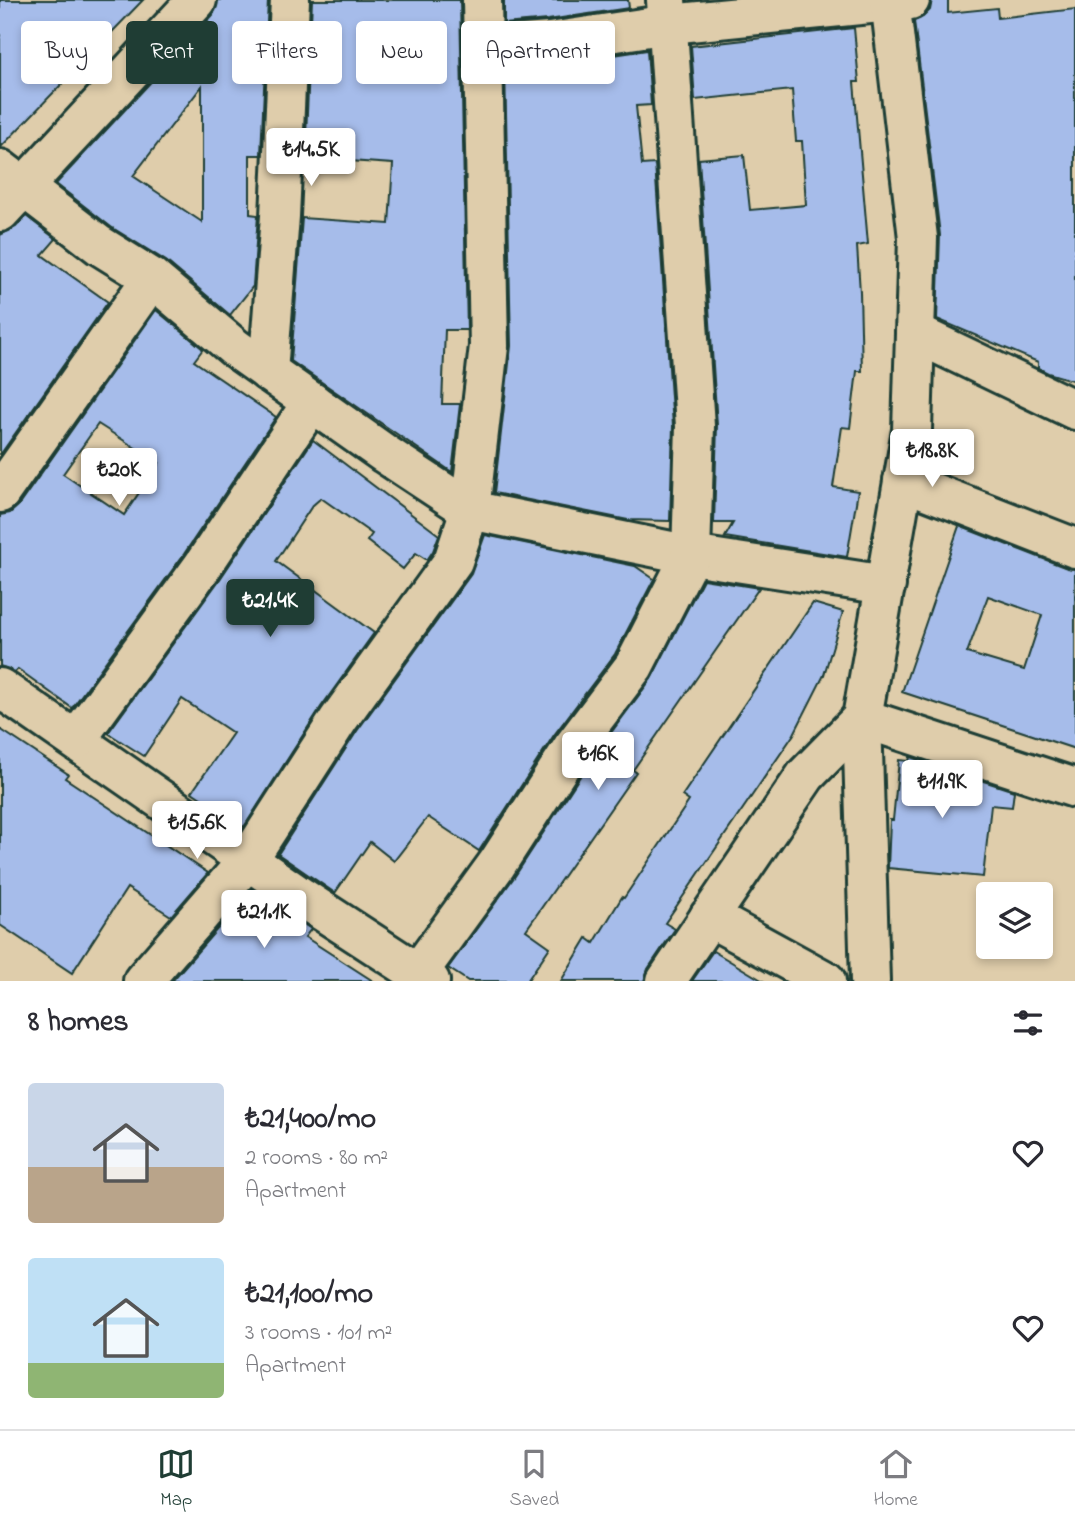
<!DOCTYPE html>
<html lang="en">
<head>
<meta charset="utf-8">
<style>
  :root { --surface:#fff; --page:#f7f7f7; --text:#2b2b33; --muted:#7c7c81; --line:#e1e1e2; --accent:#1f3d34 }
  body { margin:0; font-family:"Indie Flower",sans-serif; background:var(--page); color:var(--text); height:100vh; display:flex; flex-direction:column; font-size:26px; white-space:nowrap }
  * { box-sizing:border-box; margin:0 }
  p { font-size:23px; color:var(--muted) }
  .icon { flex:none; width:38px; height:38px; fill:none; stroke:currentColor; stroke-width:2; stroke-linecap:round; stroke-linejoin:round }
  .map { position:relative; height:981px; overflow:hidden }
  .details { display:flex; flex-direction:column; background:var(--surface); flex:1 }
  .details>* { flex:none }
  .banner { position:absolute; left:21px; top:21px; width:700px; height:63px; display:flex; gap:14px }
  .buttons { position:absolute; left:976px; top:882px; display:grid; gap:14px }
  .buttons a { display:grid; place-items:center; width:77px; height:77px; border-radius:7px; background:var(--surface); box-shadow:0 4px 10px #0003; font-size:35px }
  .price { position:absolute; translate:-50% -60px; padding:0 16px; border-radius:7px; background:#fff; color:#222; font-size:23px; line-height:46px; filter:drop-shadow(0 2px 4px #0008) }
  .price::after { content:''; position:absolute; left:50%; top:42px; width:21px; height:16px; margin-left:-10px; background:inherit; clip-path:polygon(0 0,100% 0,50% 100%) }
  .price.selected { background:var(--accent); color:#fff }
  ul { padding:0; list-style:none }
  li { display:flex; align-items:center; gap:21px; height:175px; padding:0 28px }
  li span { display:grid; place-items:center; flex:none; width:196px; height:140px; border-radius:7px; color:#555 }
  li>.icon { margin-inline-start:auto }
  span .icon { width:84px; height:84px; fill:#fffc; stroke-width:1 }
  li b { font-size:30px }
  h2 { display:flex; justify-content:space-between; align-items:center; height:84px; padding:0 28px; font-size:30px }
  .chip { padding:0 24px; border-radius:7px; background:var(--surface); box-shadow:0 4px 10px #0003; font-size:24px; line-height:63px }
  .chip.selected { background:var(--accent); color:#fff }
  .dock { display:flex; justify-content:space-around; align-items:center; height:98px; border-top:2px solid var(--line); background:var(--surface); font-size:19px; color:var(--muted) }
  .dock a { display:grid; justify-items:center; gap:4px }
  .dock .selected { color:var(--accent) }
  .map>svg:first-child { display:block }
</style>
</head>
<body>
<div class="map">
<svg width="1075" height="981" viewBox="0 0 1075 981">
  <rect width="100%" height="100%" fill="#dfcdab"/>
  <filter id="ink" filterUnits="userSpaceOnUse"><feTurbulence type="fractalNoise" baseFrequency=".0143" numOctaves="2"/><feDisplacementMap in="SourceGraphic" scale="14" xChannelSelector="R" yChannelSelector="G"/><feConvolveMatrix kernelMatrix="1 2 1 2 8 2 1 2 1" color-interpolation-filters="sRGB"/></filter>
  <g filter="url(#ink)">
    <g fill="#a6bcea" stroke="#1f3d34" stroke-width="2" fill-rule="evenodd">
      <path d="M0,0H143L0,148Z"/>
      <path d="M218,0H268L261,155H250V214L258,215L253,286L230,315L166,261L111,227L56,184L213,15ZM202,86V222L133,176Z"/>
      <path d="M312,0H460L467,330H445L442,404H460L452,472L291,361L302,218L389,224L393,164L305,158Z"/>
      <path d="M504,0H628L629,8L548,20L504,24Z"/>
      <path d="M932,0H948V13L997,8L998,18L1075,9V381L1048,373L1038,368V362L937,319L940,235L914,21L923,17L930,10Z"/>
      <path d="M854,28L859,82H854L868,244L857,246L860,292L862,371H857L850,428L842,427L833,487L858,491L847,557L725,537L733,523H714L717,425L699,159L744,155L750,210L806,205L802,141H796L792,90L695,100L691,46Z"/>
      <path d="M647,50L651,105L636,106L642,165L655,164L673,426L670,521L628,520L494,493L511,346L505,67L553,64Z"/>
      <path d="M26,216L56,239L42,255L108,302L0,455V235L16,227Z"/>
      <path d="M156,310L203,349L194,361L276,417L184,554L72,708L18,669L15,672L0,666V515L10,513L18,506ZM98,424L159,463L124,515L63,474Z"/>
      <path d="M313,440L439,535L433,551L427,560L416,553L403,569L367,541L372,534L321,498L312,506L276,561L374,633L321,707L244,827L192,792L233,733L182,699L144,756L108,733L220,579Z"/>
      <path d="M959,526L1067,568L1075,569V749L902,692ZM988,596L1042,615L1024,670L967,653Z"/>
      <path d="M485,535L635,566L654,579L615,654L554,735L479,851L428,817L394,861L370,842L335,893L278,854L357,731L471,574Z"/>
      <path d="M703,579L759,588L633,770L636,772L526,930L550,947L527,981H468L448,968L515,876L590,761L651,679Z"/>
      <path d="M813,603L843,612L824,675L794,734L665,923L675,929L648,969L644,981H561L587,938L594,943L622,897L624,898L689,801L682,796Z"/>
      <path d="M0,729L68,774L65,778L208,873L171,916L127,888L72,973L0,925Z"/>
      <path d="M910,757L1014,791L1012,807L991,805L983,877L888,868L890,820H893L899,760L909,761Z"/>
      <path d="M252,889L311,929L305,937L373,981H172Z"/>
      <path d="M713,951L763,981H692Z"/>
    </g>
    <g fill="none" stroke-linecap="round" stroke-linejoin="round">
      <g stroke="#1f3d34" stroke-width="44">
        <g id="minor">
          <path d="M484,47L550,42L669,24L910,0"/>
          <path d="M0,169L99,245L152,278L235,348L385,454L470,510L691,555L886,585"/>
          <path d="M0,212L197,0"/>
          <path d="M915,333L1075,410"/>
          <path d="M268,372L280,216L290,0"/>
          <path d="M903,481L1075,548"/>
          <path d="M0,493L152,278"/>
          <path d="M0,688L301,897L430,981"/>
          <path d="M76,740L202,567L312,402"/>
          <path d="M709,917L826,981"/>
          <path d="M418,973L497,864L572,748L634,666L691,555L695,426L666,0"/>
          <path d="M143,981L248,860L339,719L453,561L470,510L489,346L482,0"/>
          <path d="M666,981L806,775L862,718L1075,788"/>
          <path d="M870,981L862,718L912,430L918,238L890,0"/>
        </g>
      </g>
      <use href="#minor" stroke="#dfcdab" stroke-width="38"/>
    </g>
  </g>
</svg>
<div class="buttons">
<a><svg class="icon" aria-label="layers" viewBox="0 0 24 24"><path d="M12 4l9 5-9 5-9-5zM3 14l9 5 9-5"/></svg></a>
</div>
<b class="price" style="left:311px;top:188px">₺14.5K</b>
<b class="price" style="left:932px;top:489px">₺18.8K</b>
<b class="price" style="left:119px;top:508px">₺20K</b>
<b class="price selected" style="left:270px;top:639px">₺21.4K</b>
<b class="price" style="left:598px;top:792px">₺16K</b>
<b class="price" style="left:942px;top:820px">₺11.9K</b>
<b class="price" style="left:197px;top:861px">₺15.6K</b>
<b class="price" style="left:264px;top:950px">₺21.1K</b>
<div class="banner">
<a class="chip">Buy</a>
<a class="chip selected">Rent</a>
<a class="chip">Filters</a>
<a class="chip">New</a>
<a class="chip">Apartment</a>
</div>
</div>
<section class="details">
<h2>8 homes<svg class="icon" aria-label="filters" viewBox="0 0 24 24"><path d="M4 7h16M4 17h16"/><circle cx="9" cy="7" r="2"/><circle cx="15" cy="17" r="2"/></svg></h2>
<ul>
<li><span style="background:linear-gradient(#c9d6e8 60%,#b9a48a 0)"><svg class="icon" aria-label="home" viewBox="0 0 24 24"><path d="M3 11l9-7 9 7M6 9v11h12V9"/></svg></span><div><b>₺21,400/mo</b><p>2 rooms · 80 m²</p><p>Apartment</p></div><svg class="icon" aria-label="heart" viewBox="0 0 24 24"><path d="M12 20l-8-8c-3-5 5-10 8-4 3-6 11-1 8 4z"/></svg></li>
<li><span style="background:linear-gradient(#bfe0f5 75%,#8fb573 0)"><svg class="icon" aria-label="home" viewBox="0 0 24 24"><path d="M3 11l9-7 9 7M6 9v11h12V9"/></svg></span><div><b>₺21,100/mo</b><p>3 rooms · 101 m²</p><p>Apartment</p></div><svg class="icon" aria-label="heart" viewBox="0 0 24 24"><path d="M12 20l-8-8c-3-5 5-10 8-4 3-6 11-1 8 4z"/></svg></li>
</ul>
</section>
<nav class="dock">
<a class="selected"><svg class="icon" aria-label="map" viewBox="0 0 24 24"><path d="M3 6l6-2 6 2 6-2v14l-6 2-6-2-6 2zM9 4v14M15 6v14"/></svg>Map</a>
<a><svg class="icon" aria-label="saved" viewBox="0 0 24 24"><path d="M7 4h10v16l-5-4-5 4z"/></svg>Saved</a>
<a><svg class="icon" aria-label="home" viewBox="0 0 24 24"><path d="M3 11l9-7 9 7M6 9v11h12V9"/></svg>Home</a>
</nav>
</body>
</html>
